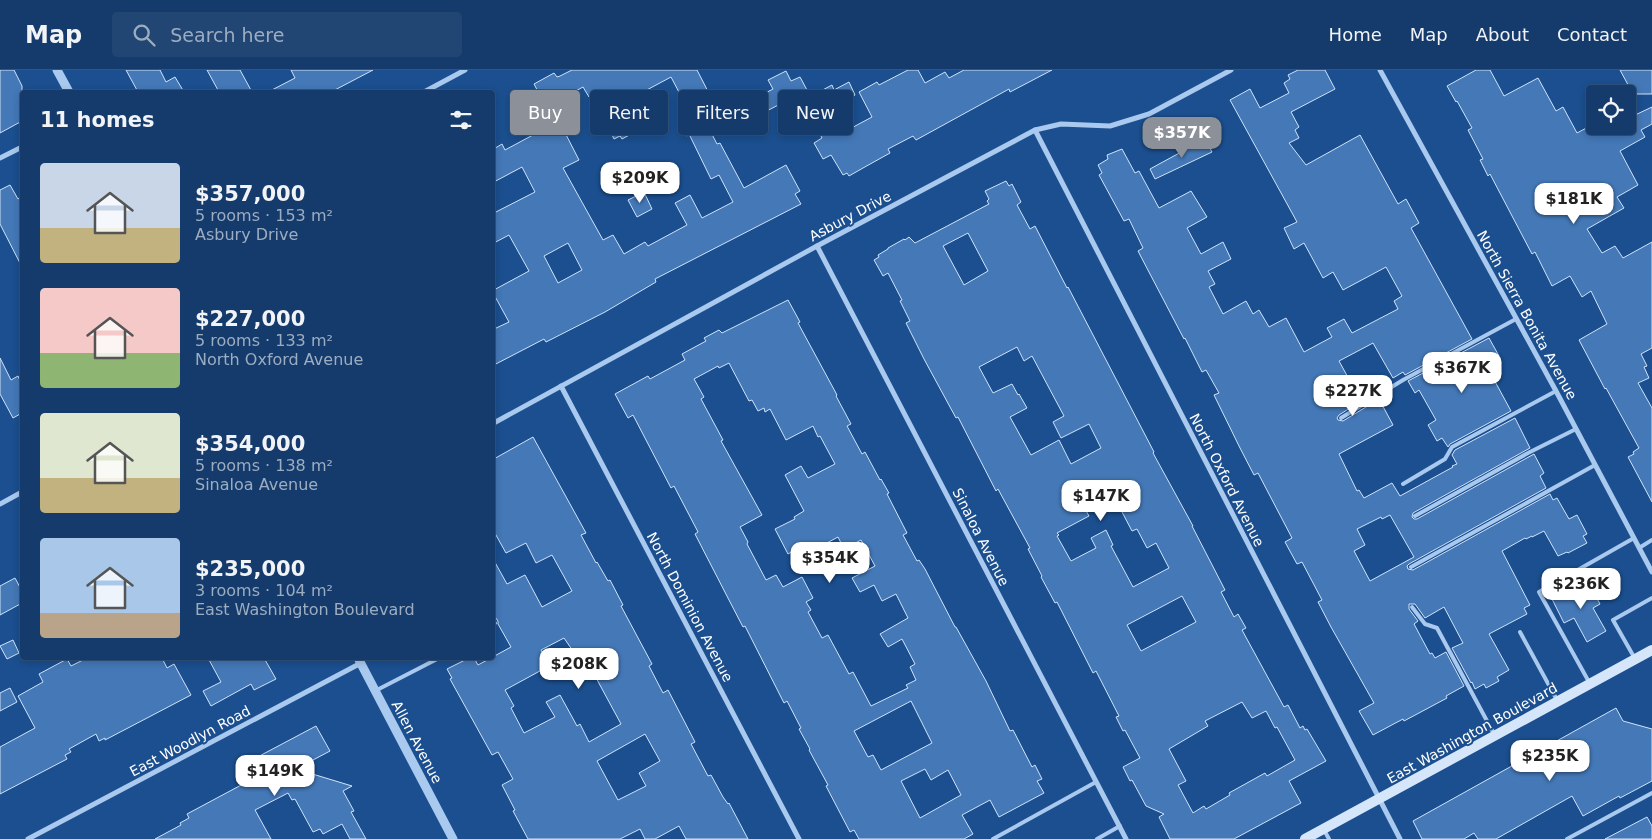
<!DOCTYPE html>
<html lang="en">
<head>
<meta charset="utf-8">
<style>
  :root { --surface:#143b6b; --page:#214673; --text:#f1f3f6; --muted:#9dadc1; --line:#33557e; --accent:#8c9099 }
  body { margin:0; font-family:"DejaVu Sans",sans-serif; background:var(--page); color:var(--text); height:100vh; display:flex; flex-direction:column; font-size:19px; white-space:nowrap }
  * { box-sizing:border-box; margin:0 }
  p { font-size:16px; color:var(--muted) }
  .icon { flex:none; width:28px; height:28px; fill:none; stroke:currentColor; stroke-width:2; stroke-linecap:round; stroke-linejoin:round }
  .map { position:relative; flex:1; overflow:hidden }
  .panel { position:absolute; left:20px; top:20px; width:475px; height:570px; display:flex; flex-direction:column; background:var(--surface); border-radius:5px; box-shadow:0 2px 8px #0003,0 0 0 1px var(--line) }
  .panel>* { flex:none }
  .guide { position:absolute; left:510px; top:20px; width:475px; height:45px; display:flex; gap:10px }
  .tools { position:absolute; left:1586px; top:15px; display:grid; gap:10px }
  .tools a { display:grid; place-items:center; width:50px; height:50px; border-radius:5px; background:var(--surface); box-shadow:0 2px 8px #0003,0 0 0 1px var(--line); font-size:25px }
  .price { position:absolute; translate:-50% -42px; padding:0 11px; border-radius:10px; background:#fff; color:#222; font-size:16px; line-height:32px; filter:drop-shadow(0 1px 2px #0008) }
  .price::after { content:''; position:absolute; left:50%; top:30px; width:15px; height:11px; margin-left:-8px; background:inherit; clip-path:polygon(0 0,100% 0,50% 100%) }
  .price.active { background:var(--accent); color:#fff }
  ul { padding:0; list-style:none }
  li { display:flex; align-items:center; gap:15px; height:125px; padding:0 20px }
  li span { display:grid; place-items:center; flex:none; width:140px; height:100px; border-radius:5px; color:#555 }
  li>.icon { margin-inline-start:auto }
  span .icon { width:60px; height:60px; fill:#fffc; stroke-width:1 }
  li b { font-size:21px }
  h2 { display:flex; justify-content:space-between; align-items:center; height:60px; padding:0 20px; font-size:21px }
  .pill { padding:0 18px; border-radius:5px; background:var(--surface); box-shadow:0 2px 8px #0003,0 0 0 1px var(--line); font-size:18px; line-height:45px }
  .pill.active { background:var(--accent); color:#fff }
  header { display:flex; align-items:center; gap:30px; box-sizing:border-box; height:70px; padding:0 25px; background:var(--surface); border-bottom:1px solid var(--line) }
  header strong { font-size:24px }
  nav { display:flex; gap:28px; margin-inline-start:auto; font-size:18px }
  .search { width:350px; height:45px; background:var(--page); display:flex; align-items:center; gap:12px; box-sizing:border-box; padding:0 18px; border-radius:5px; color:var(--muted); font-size:19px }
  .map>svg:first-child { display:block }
</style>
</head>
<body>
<header>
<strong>Map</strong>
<div class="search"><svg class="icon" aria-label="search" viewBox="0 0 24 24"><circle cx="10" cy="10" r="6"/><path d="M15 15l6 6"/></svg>Search here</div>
<nav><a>Home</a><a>Map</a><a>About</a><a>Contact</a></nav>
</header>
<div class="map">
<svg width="1652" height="769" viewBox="0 0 1652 769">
  <rect width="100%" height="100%" fill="#1b4f8f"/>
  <g fill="#4478b7" stroke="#cfe3fa" fill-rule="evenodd">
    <path d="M0,0H14L22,16V51L0,63Z"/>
    <path d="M126,0H160L166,12L175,7L184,22H138Z"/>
    <path d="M207,0H240L252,22H219Z"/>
    <path d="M291,0H373L331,22H268L295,8Z"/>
    <path d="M572,0H697L716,37L702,45L717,74L720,73L744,118L786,95L800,121L795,124L801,134L655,209L656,212L605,242L546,272L544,269L492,296V260L509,252L492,221L529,201L509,165L492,174V144L535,122L522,97L492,113V80L502,74L505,80L559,51L579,90L563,98L603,170L613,165L624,184L645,172L648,176L687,155L675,133L690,125L702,148L733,132L719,105L711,109L689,64L686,66L679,52L691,45L671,7L630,29L637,42L627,47L635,62L622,69L620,66L614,69L607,54L611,52L598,28L593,30L592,27H589L583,17L546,37L534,14L554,3L557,7L560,6ZM568,173L582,200L558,213L544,186Z"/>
    <path d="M908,0H918L925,13L945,2L949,8L964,0H1052L1010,22L1009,19L916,70L913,66L888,79L890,83L863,98L849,106L847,103L843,105L831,85L823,89L814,73L822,68L821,66L841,56L844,62L872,47L859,22L877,12L879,15Z"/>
    <path d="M1298,0H1325L1335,19L1291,42L1299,57L1295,60L1299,68L1289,73L1306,95L1360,65L1398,134L1406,129L1419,153L1411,158L1472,269L1405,305L1403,302L1393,308L1373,273L1339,291L1361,331L1339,345L1337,348L1338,350L1343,351L1379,329L1393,355L1339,384L1357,421L1359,420L1364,428L1392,413L1400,426L1453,397L1452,396L1457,394L1452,385L1455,380L1515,348L1530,378L1413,443L1412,447L1414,449H1417L1534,384L1544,403L1540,406L1546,418L1409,494L1407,496L1408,499L1413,500L1550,424L1553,430L1557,428L1569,449L1577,445L1587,464L1583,466L1587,473L1568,483L1567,482L1558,486L1544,461L1532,467V466L1526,469L1525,468L1502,481L1530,535L1524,538L1527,544L1489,564L1509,600L1497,607L1499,611L1486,618L1484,614L1475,619L1472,612L1471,613L1452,578L1463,573L1444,537L1425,548L1415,534H1409V539L1418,551L1414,554L1430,584L1432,583L1435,588L1446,582L1464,616L1446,626L1447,628L1404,651L1403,649L1373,665L1359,641L1374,633L1331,557L1318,532L1322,530L1302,492L1297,494L1285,472L1292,468L1258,403L1254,405L1240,378L1214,325L1219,323L1206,300L1202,302L1185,268L1184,269L1138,181L1143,178L1129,149L1124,151L1099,105L1102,103L1098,95L1108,89L1107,85L1122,79L1135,103L1139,101L1159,138L1191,121L1207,147L1187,158L1201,184L1223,172L1231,189L1208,201L1215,214L1209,217L1223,244L1246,231L1253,244L1259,240L1269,257L1286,248L1304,282L1332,267L1327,258L1344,249L1352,263L1398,239L1394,231L1402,226L1386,197L1343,220L1333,202L1323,208L1304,173L1294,179L1284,158L1297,152L1230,30L1250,19L1260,38L1289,23L1284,13L1290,9L1288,5ZM1390,445L1414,487L1370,511L1354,481L1365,475L1357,459L1381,447L1382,449Z"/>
    <path d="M1476,0H1490L1504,26L1538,8L1556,41L1563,37L1577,63L1590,56H1601L1604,62L1615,56H1628V36L1633,46L1652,37V54L1641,60L1645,67L1620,81L1638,115L1617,127L1624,138L1587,159L1602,183L1615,176L1623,188L1652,172V278L1641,284L1647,296L1644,297L1649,308L1638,313L1652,338V432L1628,387L1634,384L1633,382L1639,378L1606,318L1605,319L1579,270L1607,254L1591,221L1582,227L1570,206L1552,216L1535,182L1532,184L1490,104L1488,106L1480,90L1483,89L1468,60L1472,58L1457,31L1456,32L1447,16Z"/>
    <path d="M1620,0H1652V24H1633Z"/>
    <path d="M786,1L791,11L800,7L807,20L738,56L730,42L773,19L768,10Z"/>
    <path d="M849,12L855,25L825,42L815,24L832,15L834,20Z"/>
    <path d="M1205,69L1212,82L1155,109L1150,99Z"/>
    <path d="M1006,111L1009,116L1012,114L1021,132L1017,135L1030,159L1035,156L1067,218L1068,217L1154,382L1153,383L1193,456H1192L1225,520L1221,522L1234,547L1238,544L1246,558L1242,560L1284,637L1288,635L1300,658L1303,656L1305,660L1307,659L1326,691L1289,711L1301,733L1234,769H1170L1159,747L1164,744L1146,736L1132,710L1130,711L1123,697L1140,688L1125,660L1123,661L1116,647L1119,646L1096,601L1093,603L1057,532L1055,533L1041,507L1042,506L1028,479L1030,478L998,419L996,421L958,347L956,348L924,289L906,253L910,251L900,231L902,230L888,203L883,206L874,190L879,187L878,185L888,179V178L904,169L905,170L909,167L915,173L989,134L987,131L989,129L985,121ZM968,163L988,201L964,215L943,176ZM1017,277L1024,291L1032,286L1064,346L1053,352L1061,368L1089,354L1101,378L1071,394L1059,370L1031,385L1010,347L1027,338L1019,324L1018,325L1012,314L993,323L979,297ZM1112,423L1132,461L1137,459L1147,478L1156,473L1169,498L1133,517L1111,476L1113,475L1106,460L1091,468L1096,478L1071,491L1057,466L1059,465L1057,463L1089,446L1084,437ZM1182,526L1196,552L1141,581L1127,555ZM1242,632L1252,648L1266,641L1275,658L1277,657L1295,690L1267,706L1265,703L1229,723L1230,725L1206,739L1204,736L1193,743L1178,715L1186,711L1169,679L1208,656L1205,651Z"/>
    <path d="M10,115L18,129L22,126V197L0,154V120Z"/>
    <path d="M644,122L652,139L637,147L628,130Z"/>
    <path d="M788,230L800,252L798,253L837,325L836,326L851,354L847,356L862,384L865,382L880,410L881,409L889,423L887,424L907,463L903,465L917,491L919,490L925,499L955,557H956L986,611L1010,661L1013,660L1032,697L1035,695L1042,709L1037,711L1044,723L999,747L990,730L962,745L973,764L964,769H859L854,760L850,762L826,716L828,715L809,680L810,679L799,659L801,658L787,631L784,633L745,556L743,557L729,530L695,464L698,462L697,460L674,416L671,418L633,345L628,348L615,324L648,306L650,309L685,290L682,284L706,271L704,268L719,260L722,263ZM729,293L749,331L752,330L758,341L764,338L765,342L770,339L786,370L813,356L818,367L820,366L835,394L808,408L801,396L785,405L804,441L794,447L795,449L775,459L788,484L808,473L812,481L838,467L844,479L861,470L875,496L852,508L860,522L874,515L882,531L896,524L908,548L880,564L888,577L902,569L915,594L910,597L916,610L906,615L908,618L871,636L853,602L849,604L828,565L822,568L808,542L811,540L806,532L813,528L802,507L783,517L776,505L766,510L747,474L748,472L740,457L762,445L721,371L723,370L701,329L704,327L694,309L718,296L719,298ZM911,631L932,673L881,700L873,685L868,687L854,661ZM925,699L931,710L948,700L961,725L920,748L901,711Z"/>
    <path d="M1489,268L1499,286L1485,293L1511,341L1450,374L1448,377L1442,368L1437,371L1428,355L1436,350L1419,320L1415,323L1408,311Z"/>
    <path d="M0,288L11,310L18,306L22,315V343L13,348L0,324Z"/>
    <path d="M533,367L586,463L581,465L596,493L597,492L608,511L610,510L623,535L621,536L652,594L649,596L663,623L668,620L695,672L691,674L708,706L711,705L723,727L728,734L729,733L748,769H686L679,756L655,769H645L640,759L620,769H528L513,741L515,740L502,715L513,709L498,682L492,685L450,609L452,608L447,599L469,588H474L478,595L511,577L498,554V551L492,543V487L507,514L525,505L542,537L572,521L552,485L536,493L526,473L506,483L492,458V390ZM564,568L575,584L581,580L621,654L589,672L580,654L577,656L560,625L546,632L555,647L524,663L511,638L514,636L505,620L549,596L541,580ZM645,664L660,691L639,703L646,716L618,730L597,691Z"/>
    <path d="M15,508L22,521V533L0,545V516Z"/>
    <path d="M1587,510L1600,534L1593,538L1606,561L1587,572L1574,548L1564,553L1552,529Z"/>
    <path d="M13,570L19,583L7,589L0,576Z"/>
    <path d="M87,588H162L167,598L174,594L191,625L105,670V668L99,671L96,664L69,679L71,682L65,685L67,689L0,724V677L35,658L18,626L43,612L39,604L67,589L71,596Z"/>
    <path d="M208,588H264L276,609L254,620L251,614L211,636L203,621L221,612Z"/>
    <path d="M10,618L17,632L0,641V623Z"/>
    <path d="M1616,638L1623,651L1652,659V711L1620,728L1619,726L1583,746L1572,726L1496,769H1478L1474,763L1464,769H1422L1413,751Z"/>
    <path d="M316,656L330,681L296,699L352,716L343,721L354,741L351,742L366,769H350L342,754L323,764L320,759L313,762L295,729L292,730L288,723L255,740L271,769H155L181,755L180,753L189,748L187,744L258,706L250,691Z"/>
    <path d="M1647,747L1652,756V769H1605Z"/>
  </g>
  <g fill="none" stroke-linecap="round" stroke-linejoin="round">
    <g stroke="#a9c9ee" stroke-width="4">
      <path d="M1341,348L1403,310L1516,249"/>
      <path d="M1403,414L1445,389L1452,377L1556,321"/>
      <path d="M1415,446L1528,383L1576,359"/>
      <path d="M1639,478L1652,470"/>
      <path d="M1411,497L1595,395"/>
      <path d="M1412,537L1425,554L1437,558L1494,664"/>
      <path d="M492,555L495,553"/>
      <path d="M1520,562L1557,630"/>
      <path d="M1634,587L1613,550L1652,528"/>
      <path d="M1589,612L1539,522L1634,468"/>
      <path d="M375,621L439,588"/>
      <path d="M1324,760L1329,769"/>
      <path d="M993,769L1096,712"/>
      <path d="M1097,769L1120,756"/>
      <path d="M1567,769L1652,723"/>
    </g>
    <g stroke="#a9c9ee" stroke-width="5">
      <path d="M1380,0L1556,321L1652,502"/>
      <path d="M424,22L465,0"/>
      <path d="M1035,60L1400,769"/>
      <path d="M0,88L22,77"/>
      <path d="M817,176L1126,769"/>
      <path d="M561,316L799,769"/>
      <path d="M492,354L817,176L1035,60L1061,54L1110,56L1149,44L1231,0"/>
      <path d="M0,434L22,422"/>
      <path d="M28,769L361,593"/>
    </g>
    <g stroke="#a9c9ee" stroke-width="9">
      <path d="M57,0L69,22"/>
      <path d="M358,588L453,769"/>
    </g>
    <path stroke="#d6e6fa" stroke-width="10" d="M1305,769L1652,580"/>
  </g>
  <g text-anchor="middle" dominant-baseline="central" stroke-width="4" stroke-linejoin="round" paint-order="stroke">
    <g font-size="14" fill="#fff" stroke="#1b4f8f">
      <text transform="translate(850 146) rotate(-28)">Asbury Drive</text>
      <text transform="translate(1527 245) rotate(61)">North Sierra Bonita Avenue</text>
      <text transform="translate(1227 410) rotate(63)">North Oxford Avenue</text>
      <text transform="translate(981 467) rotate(63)">Sinaloa Avenue</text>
      <text transform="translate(690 537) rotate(62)">North Dominion Avenue</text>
      <text transform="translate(1472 663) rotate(-29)">East Washington Boulevard</text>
      <text transform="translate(190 671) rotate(-28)">East Woodlyn Road</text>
      <text transform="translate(417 672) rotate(62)">Allen Avenue</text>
    </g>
  </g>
</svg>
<div class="tools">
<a><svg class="icon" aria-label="locate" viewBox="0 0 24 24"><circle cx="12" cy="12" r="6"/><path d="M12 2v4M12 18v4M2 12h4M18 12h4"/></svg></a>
</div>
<b class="price active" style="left:1182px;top:89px">$357K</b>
<b class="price" style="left:640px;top:134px">$209K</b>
<b class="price" style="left:1574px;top:155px">$181K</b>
<b class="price" style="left:1462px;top:324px">$367K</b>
<b class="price" style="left:1353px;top:347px">$227K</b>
<b class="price" style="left:1101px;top:452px">$147K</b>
<b class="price" style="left:830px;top:514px">$354K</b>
<b class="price" style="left:1581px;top:540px">$236K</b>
<b class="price" style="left:579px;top:620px">$208K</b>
<b class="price" style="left:1550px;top:712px">$235K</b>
<b class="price" style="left:275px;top:727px">$149K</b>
<div class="guide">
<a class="pill active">Buy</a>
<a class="pill">Rent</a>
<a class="pill">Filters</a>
<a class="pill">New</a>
</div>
<section class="panel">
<h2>11 homes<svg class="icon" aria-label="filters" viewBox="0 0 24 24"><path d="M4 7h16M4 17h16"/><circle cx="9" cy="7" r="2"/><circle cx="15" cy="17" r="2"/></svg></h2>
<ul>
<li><span style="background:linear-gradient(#c9d6e8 65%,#c2b280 0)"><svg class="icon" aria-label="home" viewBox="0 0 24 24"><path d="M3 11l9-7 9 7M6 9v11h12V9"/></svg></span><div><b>$357,000</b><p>5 rooms · 153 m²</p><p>Asbury Drive</p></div></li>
<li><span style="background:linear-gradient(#f6c9c9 65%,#8fb573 0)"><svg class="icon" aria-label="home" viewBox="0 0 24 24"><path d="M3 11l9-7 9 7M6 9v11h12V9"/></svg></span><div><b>$227,000</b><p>5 rooms · 133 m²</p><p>North Oxford Avenue</p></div></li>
<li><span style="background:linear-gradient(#dfe7d0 65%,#c2b280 0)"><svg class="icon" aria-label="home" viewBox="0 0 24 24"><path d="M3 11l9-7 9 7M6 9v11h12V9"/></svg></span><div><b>$354,000</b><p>5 rooms · 138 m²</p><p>Sinaloa Avenue</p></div></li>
<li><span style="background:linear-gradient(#a9c7e8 75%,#b9a48a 0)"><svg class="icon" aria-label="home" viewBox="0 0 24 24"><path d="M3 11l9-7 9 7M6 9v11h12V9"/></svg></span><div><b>$235,000</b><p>3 rooms · 104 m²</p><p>East Washington Boulevard</p></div></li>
</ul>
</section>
</div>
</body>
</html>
